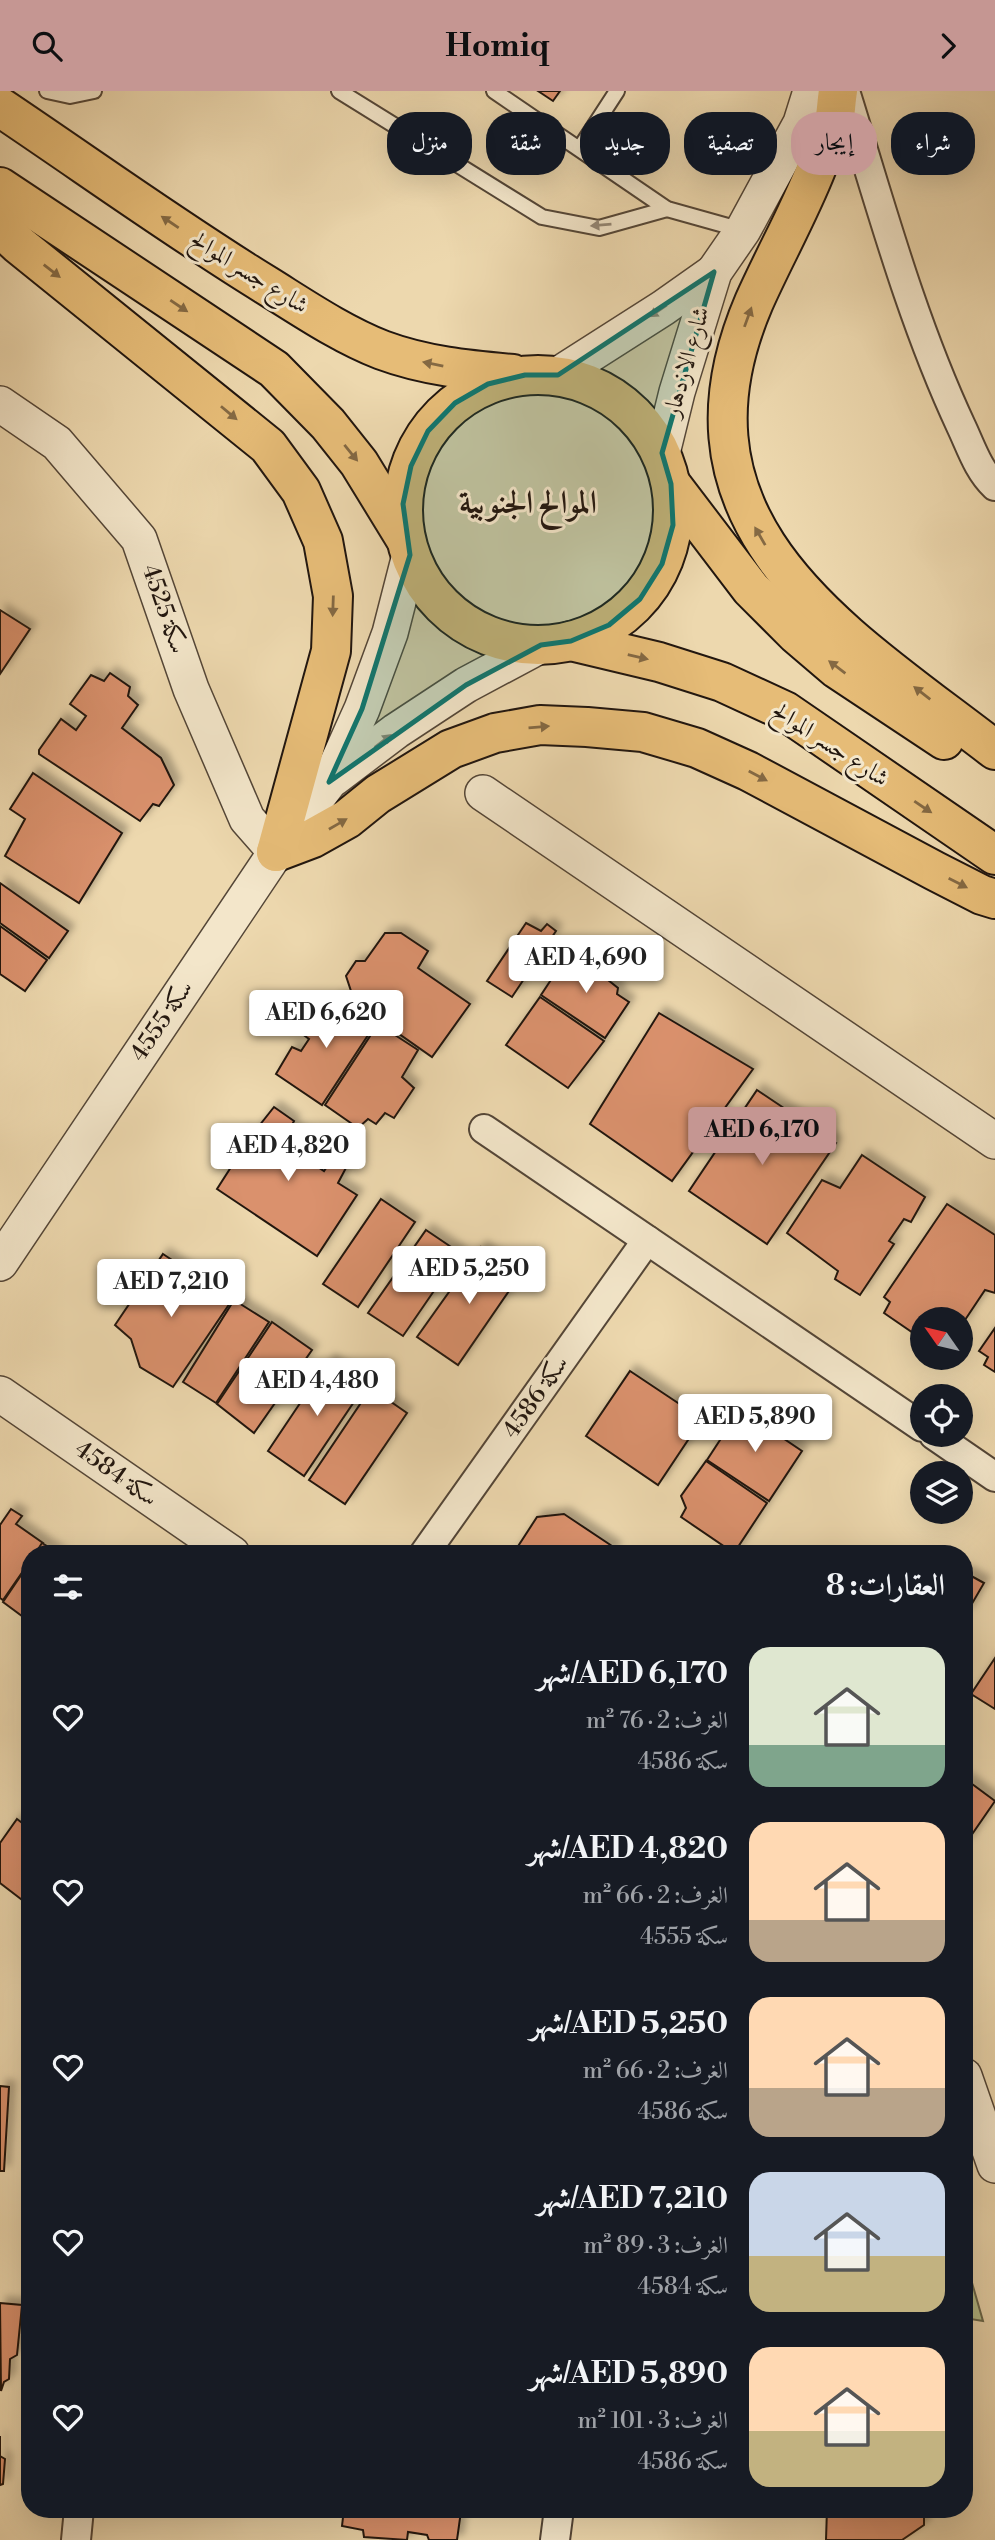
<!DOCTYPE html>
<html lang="ar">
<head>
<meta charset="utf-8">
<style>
  :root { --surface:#171b24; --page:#20242c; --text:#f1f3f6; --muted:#9ea1a6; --accent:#c59692 }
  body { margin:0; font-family:"Libre Bodoni",Amiri,serif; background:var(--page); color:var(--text); direction:rtl; height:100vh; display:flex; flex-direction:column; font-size:26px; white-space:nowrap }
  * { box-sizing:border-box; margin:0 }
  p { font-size:23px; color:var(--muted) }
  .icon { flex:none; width:38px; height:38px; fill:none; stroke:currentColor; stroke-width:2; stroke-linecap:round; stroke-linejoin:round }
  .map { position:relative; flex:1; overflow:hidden; direction:ltr }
  .side { position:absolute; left:21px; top:1454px; width:952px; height:973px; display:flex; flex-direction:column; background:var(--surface); border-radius:28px; box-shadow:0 7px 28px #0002; direction:rtl }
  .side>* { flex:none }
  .banner { position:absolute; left:21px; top:21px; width:954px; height:63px; direction:rtl; display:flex; gap:14px }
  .needle { width:46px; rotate:304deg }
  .buttons { position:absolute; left:910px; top:1216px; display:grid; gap:14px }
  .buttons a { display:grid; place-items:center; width:63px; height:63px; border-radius:50%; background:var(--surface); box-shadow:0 7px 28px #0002; font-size:35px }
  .price { position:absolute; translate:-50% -60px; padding:0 16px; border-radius:7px; background:#fff; color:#222; font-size:23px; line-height:46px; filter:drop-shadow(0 2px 4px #0008) }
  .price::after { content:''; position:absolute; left:50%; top:42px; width:21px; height:16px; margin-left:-10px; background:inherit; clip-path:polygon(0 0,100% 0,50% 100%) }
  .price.on { background:var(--accent); color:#111 }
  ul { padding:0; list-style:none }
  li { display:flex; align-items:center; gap:21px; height:175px; padding:0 28px }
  li span { display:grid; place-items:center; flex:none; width:196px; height:140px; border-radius:21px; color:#555 }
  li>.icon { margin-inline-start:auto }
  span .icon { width:84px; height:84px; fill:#fffc; stroke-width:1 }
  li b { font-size:30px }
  h2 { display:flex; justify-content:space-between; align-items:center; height:84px; padding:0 28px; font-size:30px }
  .pill { padding:0 24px; border-radius:28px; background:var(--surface); box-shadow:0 7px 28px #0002; font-size:24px; line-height:63px }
  .pill.on { background:var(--accent); color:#111 }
  header { display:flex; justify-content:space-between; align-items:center; height:91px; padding:0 28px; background:var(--accent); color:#111; font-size:32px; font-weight:800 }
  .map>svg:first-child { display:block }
</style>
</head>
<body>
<header><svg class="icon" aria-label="forward" viewBox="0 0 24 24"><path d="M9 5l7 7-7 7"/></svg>Homiq<svg class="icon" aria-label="search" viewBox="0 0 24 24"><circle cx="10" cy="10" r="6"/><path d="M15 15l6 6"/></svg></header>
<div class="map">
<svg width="995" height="2449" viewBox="0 0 995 2449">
  <defs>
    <filter id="shadow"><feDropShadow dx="6" dy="-6" stdDeviation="3.5" flood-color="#0004"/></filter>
  </defs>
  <rect width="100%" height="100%" fill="#edd8ae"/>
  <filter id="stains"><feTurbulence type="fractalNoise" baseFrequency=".00286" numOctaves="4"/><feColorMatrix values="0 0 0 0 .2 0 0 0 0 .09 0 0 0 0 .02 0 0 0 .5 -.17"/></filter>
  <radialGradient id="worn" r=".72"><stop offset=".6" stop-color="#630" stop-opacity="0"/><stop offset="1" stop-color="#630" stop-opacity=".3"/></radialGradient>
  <path fill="#b7bf8b" stroke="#6c6a4d" stroke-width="2" d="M964,2164L983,2230L964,2227Z"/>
  <g fill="#da916d" stroke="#21160f" stroke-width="2" filter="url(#shadow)">
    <path d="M538,0H560L553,10Z"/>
    <path d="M0,519L30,538L0,583Z"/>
    <path d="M110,582L130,596L128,605L138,614L122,637L161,667L174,694L159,715L153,713L140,730L39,663V659L61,628L76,639L86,625L70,613L91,584L104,590Z"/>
    <path d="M33,682L122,742L79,812L5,765L25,728L10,718Z"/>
    <path d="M0,792L68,840L49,867L0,832Z"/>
    <path d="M526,832L541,840L547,833L556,840L512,906L487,890Z"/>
    <path d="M0,835L47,869L25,900L0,883Z"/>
    <path d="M385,842H401L428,860L418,877L470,913L432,966L355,912L346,885L356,870H365Z"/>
    <path d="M568,863L587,873L595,871L602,877L603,885L618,897L617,903L629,911L605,947L541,904Z"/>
    <path d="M540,906L604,950L568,997L506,954Z"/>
    <path d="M338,907L376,932L322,1014L276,983L292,956L301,960L309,948L297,939L308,923L319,930Z"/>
    <path d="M659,922L753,978L672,1090L590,1033Z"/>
    <path d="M378,933L418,959L402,986L414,997L394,1027L385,1022L376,1033L368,1028L358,1037L325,1014Z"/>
    <path d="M757,999L836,1052L767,1153L689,1100Z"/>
    <path d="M274,1016L294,1030L291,1036L317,1054L309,1070L324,1080L333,1067L347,1075L338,1092L357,1104L317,1165L217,1098L242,1059L235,1053L243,1041L251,1045Z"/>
    <path d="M862,1064L925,1106L911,1131L904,1128L889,1150L894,1153L860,1204L835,1188L838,1180L787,1142L822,1089L840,1097Z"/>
    <path d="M381,1108L415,1131L358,1216L323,1193Z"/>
    <path d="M947,1113L995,1144V1202L985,1199L961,1235V1228H922V1248L884,1222L890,1211L884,1206Z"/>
    <path d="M426,1139L460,1162L403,1245L368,1222Z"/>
    <path d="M481,1156L520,1184L458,1274L417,1246Z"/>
    <path d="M163,1163L232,1209L173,1296L140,1276L131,1248L115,1234Z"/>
    <path d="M234,1209L269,1231L216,1312L183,1291Z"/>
    <path d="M272,1231L312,1259L254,1342L217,1313Z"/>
    <path d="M995,1237V1281L984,1274L988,1266L979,1260Z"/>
    <path d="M329,1269L366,1293L304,1385L268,1360Z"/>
    <path d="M630,1280L702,1328L658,1394L586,1345Z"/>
    <path d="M371,1297L407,1322L345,1413L309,1389Z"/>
    <path d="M739,1320L754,1328L759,1322L773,1331L771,1339L802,1360L769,1410L707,1369Z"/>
    <path d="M706,1370L767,1412L734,1462L681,1426L686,1417L681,1405Z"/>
    <path d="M11,1418L22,1425L16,1433L43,1452L35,1463H30V1470L3,1509L0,1507V1434Z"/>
    <path d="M564,1423L615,1457L611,1463H513L537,1426Z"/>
    <path d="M42,1452L60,1463H35Z"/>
    <path d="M30,1471V1531L3,1511Z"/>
    <path d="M964,1481L984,1492L966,1523L964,1522Z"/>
    <path d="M995,1567V1618L971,1603Z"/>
    <path d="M964,1687L995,1710L966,1752H964Z"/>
    <path d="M17,1728L30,1738V1815L0,1792V1752Z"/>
    <path d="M0,1995L9,1996L4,2080H0Z"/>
    <path d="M0,2212L22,2214L17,2264L10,2268L9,2288L4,2291L1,2300Z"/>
    <path d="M0,2345V2365L5,2368L3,2393L0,2394Z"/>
    <path d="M201,2418H278L275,2426Z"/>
    <path d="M344,2418H469L461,2420L457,2449H429L427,2444L408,2441L407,2449L364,2446L363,2439L342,2435Z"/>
    <path d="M827,2418H924V2434L902,2449H826Z"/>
  </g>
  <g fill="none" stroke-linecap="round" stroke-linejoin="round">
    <g stroke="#544637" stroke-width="18">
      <g id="service">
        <path d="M47,0L70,5L94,0"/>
        <path d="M339,0L542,126L599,137L667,118"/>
        <path d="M494,0L667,118L742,139"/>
        <path d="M580,57L617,0"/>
      </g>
    </g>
    <g stroke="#544637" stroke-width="32">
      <g id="minor">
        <path d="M845,0C880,112 911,228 961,335C971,356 978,379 995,395"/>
        <path d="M484,1038L922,1336"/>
        <path d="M934,1344L995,1386"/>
        <path d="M424,1463L647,1149"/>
        <path d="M76,2449L79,2418"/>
        <path d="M555,2449L559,2418"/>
      </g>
    </g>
    <g stroke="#544637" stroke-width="38">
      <g id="tertiary">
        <path d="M558,284L663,217L714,181"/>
        <path d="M0,313L57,352L139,448L191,598L247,728L276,761"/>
        <path d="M662,362L677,301L714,181L743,139L801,32L811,0"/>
        <path d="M334,687L396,640L466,594L541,554"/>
        <path d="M483,702L995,1050"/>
        <path d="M0,1172L276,761L329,691L362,618L390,542L410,464"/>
        <path d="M0,1303L232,1463"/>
        <path d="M964,1985L995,2074"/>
      </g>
    </g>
    <g stroke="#21160f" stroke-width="42">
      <g id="primary">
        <path d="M838,0C836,12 836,25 833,37C830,50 822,64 817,76C799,122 774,166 754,211C658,435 844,542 995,659"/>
        <path d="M0,16C88,75 175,138 266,194C303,217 341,243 382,259C425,275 468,279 513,283"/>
        <path d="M0,96L274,278L328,333L359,372L405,447"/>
        <path d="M0,136L19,154L268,355L301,400L323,450L333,505L331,560L276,761"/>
        <circle cx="538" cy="419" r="135"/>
        <path d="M671,393L751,498L796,543L837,578L944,649"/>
        <path d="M571,550L659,571L722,591L785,620L995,764"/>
        <path d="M276,761L313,747L347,728L378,703L451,658L495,642L540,634L587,636L643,641L697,657L748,680L935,780L982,804L995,808"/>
      </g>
    </g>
    <use href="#service" stroke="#f3e6ca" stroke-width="14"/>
    <use href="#minor" stroke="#f3e6ca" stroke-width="28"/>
    <use href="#tertiary" stroke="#f3e6ca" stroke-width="35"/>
    <use href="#primary" stroke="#e6bc77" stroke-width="38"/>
  </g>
  <defs><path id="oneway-solid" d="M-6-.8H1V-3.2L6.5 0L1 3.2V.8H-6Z" transform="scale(1.75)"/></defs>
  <g fill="#846943">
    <use href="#oneway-solid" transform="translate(170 131) rotate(-146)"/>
    <use href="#oneway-solid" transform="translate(52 180) rotate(38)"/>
    <use href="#oneway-solid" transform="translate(179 215) rotate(34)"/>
    <use href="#oneway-solid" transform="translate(748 226) rotate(-70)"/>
    <use href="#oneway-solid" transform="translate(433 273) rotate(-169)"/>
    <use href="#oneway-solid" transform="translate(229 322) rotate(40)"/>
    <use href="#oneway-solid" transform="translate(351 362) rotate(51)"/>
    <use href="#oneway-solid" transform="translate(760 445) rotate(-120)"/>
    <use href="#oneway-solid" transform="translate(333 515) rotate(92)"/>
    <use href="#oneway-solid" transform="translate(638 566) rotate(13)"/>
    <use href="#oneway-solid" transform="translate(837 576) rotate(-143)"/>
    <use href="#oneway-solid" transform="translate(922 602) rotate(-142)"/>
    <use href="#oneway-solid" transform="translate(539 636) rotate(-5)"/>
    <use href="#oneway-solid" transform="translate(758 685) rotate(28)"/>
    <use href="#oneway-solid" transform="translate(923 716) rotate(34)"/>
    <use href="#oneway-solid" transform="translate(338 733) rotate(-30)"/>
    <use href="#oneway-solid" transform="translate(958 792) rotate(27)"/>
  </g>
  <g fill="#948876">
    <use href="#oneway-solid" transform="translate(601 134) rotate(175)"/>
    <use href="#oneway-solid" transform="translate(658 220) rotate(146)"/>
    <use href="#oneway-solid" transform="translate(383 650) rotate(-38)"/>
  </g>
  <path fill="#0f766e" fill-opacity="0.2" stroke="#0f766e" stroke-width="5" stroke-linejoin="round" d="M714,181L662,362L671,393L673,434L662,473L640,508L609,534L571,550L541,554L466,594L329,691L362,618L410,464L403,413L411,375L428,340L455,312L488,293L525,284H558Z"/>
  <g text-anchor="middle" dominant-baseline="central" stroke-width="6" stroke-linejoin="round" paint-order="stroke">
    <g font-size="24" fill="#21160f" stroke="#f3e6ca">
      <text transform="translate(249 182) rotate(32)">شارع جسر الموالح</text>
      <text transform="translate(687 271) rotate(-74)">شارع الازدهار</text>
      <text transform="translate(164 518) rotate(71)">سكة 4525</text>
      <text transform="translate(830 654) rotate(33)">شارع جسر الموالح</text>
      <text transform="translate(162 930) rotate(-56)">سكة 4555</text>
      <text transform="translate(536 1306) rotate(-55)">سكة 4586</text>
      <text transform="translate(116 1383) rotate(35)">سكة 4584</text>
    </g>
    <g font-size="32" font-weight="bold" fill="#21160f" stroke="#f3e6ca">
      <text x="528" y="412">الموالح الجنوبية</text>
    </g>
  </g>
  <rect width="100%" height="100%" filter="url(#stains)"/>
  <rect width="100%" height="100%" fill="url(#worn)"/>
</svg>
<div class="buttons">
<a><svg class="needle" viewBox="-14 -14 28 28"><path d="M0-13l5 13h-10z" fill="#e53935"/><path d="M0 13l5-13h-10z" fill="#9ea1a6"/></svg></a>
<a><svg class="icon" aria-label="locate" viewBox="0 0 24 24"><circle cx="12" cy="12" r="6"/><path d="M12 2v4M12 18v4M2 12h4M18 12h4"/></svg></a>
<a><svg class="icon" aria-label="layers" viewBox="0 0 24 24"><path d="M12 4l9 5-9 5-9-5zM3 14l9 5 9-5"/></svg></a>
</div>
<b class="price" style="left:586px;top:904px">AED 4,690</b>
<b class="price" style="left:326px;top:959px">AED 6,620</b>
<b class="price on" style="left:762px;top:1076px">AED 6,170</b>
<b class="price" style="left:288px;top:1092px">AED 4,820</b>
<b class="price" style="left:469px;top:1215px">AED 5,250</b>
<b class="price" style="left:171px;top:1228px">AED 7,210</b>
<b class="price" style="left:317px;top:1327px">AED 4,480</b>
<b class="price" style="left:755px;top:1363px">AED 5,890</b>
<div class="banner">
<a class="pill">شراء</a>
<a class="pill on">إيجار</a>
<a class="pill">تصفية</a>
<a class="pill">جديد</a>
<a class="pill">شقة</a>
<a class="pill">منزل</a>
</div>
<section class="side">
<h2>العقارات: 8<svg class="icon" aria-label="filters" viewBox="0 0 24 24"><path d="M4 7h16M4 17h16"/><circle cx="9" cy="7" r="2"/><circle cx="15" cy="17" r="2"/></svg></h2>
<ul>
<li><span style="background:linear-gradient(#dfe7d0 70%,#7fa58c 0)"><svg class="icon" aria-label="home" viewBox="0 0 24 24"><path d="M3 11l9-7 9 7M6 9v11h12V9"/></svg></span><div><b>AED 6,170/شهر</b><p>الغرف: 2 · 76 m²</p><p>سكة 4586</p></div><svg class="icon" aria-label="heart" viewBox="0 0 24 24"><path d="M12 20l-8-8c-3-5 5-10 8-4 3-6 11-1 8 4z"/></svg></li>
<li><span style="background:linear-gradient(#ffd9b3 70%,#b9a48a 0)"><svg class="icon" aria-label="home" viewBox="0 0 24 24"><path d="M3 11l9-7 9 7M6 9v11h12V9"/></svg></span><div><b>AED 4,820/شهر</b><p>الغرف: 2 · 66 m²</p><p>سكة 4555</p></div><svg class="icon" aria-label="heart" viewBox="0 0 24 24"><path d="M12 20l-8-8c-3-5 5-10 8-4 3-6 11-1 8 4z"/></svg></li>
<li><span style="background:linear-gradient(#ffd9b3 65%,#b9a48a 0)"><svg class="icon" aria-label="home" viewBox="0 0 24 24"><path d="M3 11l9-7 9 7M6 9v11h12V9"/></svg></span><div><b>AED 5,250/شهر</b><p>الغرف: 2 · 66 m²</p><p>سكة 4586</p></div><svg class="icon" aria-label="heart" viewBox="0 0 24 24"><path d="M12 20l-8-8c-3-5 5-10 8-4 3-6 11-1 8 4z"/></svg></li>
<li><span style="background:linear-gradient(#c9d6e8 60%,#c2b280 0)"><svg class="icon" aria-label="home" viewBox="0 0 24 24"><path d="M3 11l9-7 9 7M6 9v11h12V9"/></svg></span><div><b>AED 7,210/شهر</b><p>الغرف: 3 · 89 m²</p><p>سكة 4584</p></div><svg class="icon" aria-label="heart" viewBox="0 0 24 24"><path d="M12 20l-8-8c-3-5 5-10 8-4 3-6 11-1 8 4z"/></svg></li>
<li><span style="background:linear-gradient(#ffd9b3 60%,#c2b280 0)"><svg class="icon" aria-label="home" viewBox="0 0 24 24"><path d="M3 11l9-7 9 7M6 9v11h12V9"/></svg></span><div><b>AED 5,890/شهر</b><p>الغرف: 3 · 101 m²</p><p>سكة 4586</p></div><svg class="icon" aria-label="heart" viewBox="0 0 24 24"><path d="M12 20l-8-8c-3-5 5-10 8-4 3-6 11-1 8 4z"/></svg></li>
</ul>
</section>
</div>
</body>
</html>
